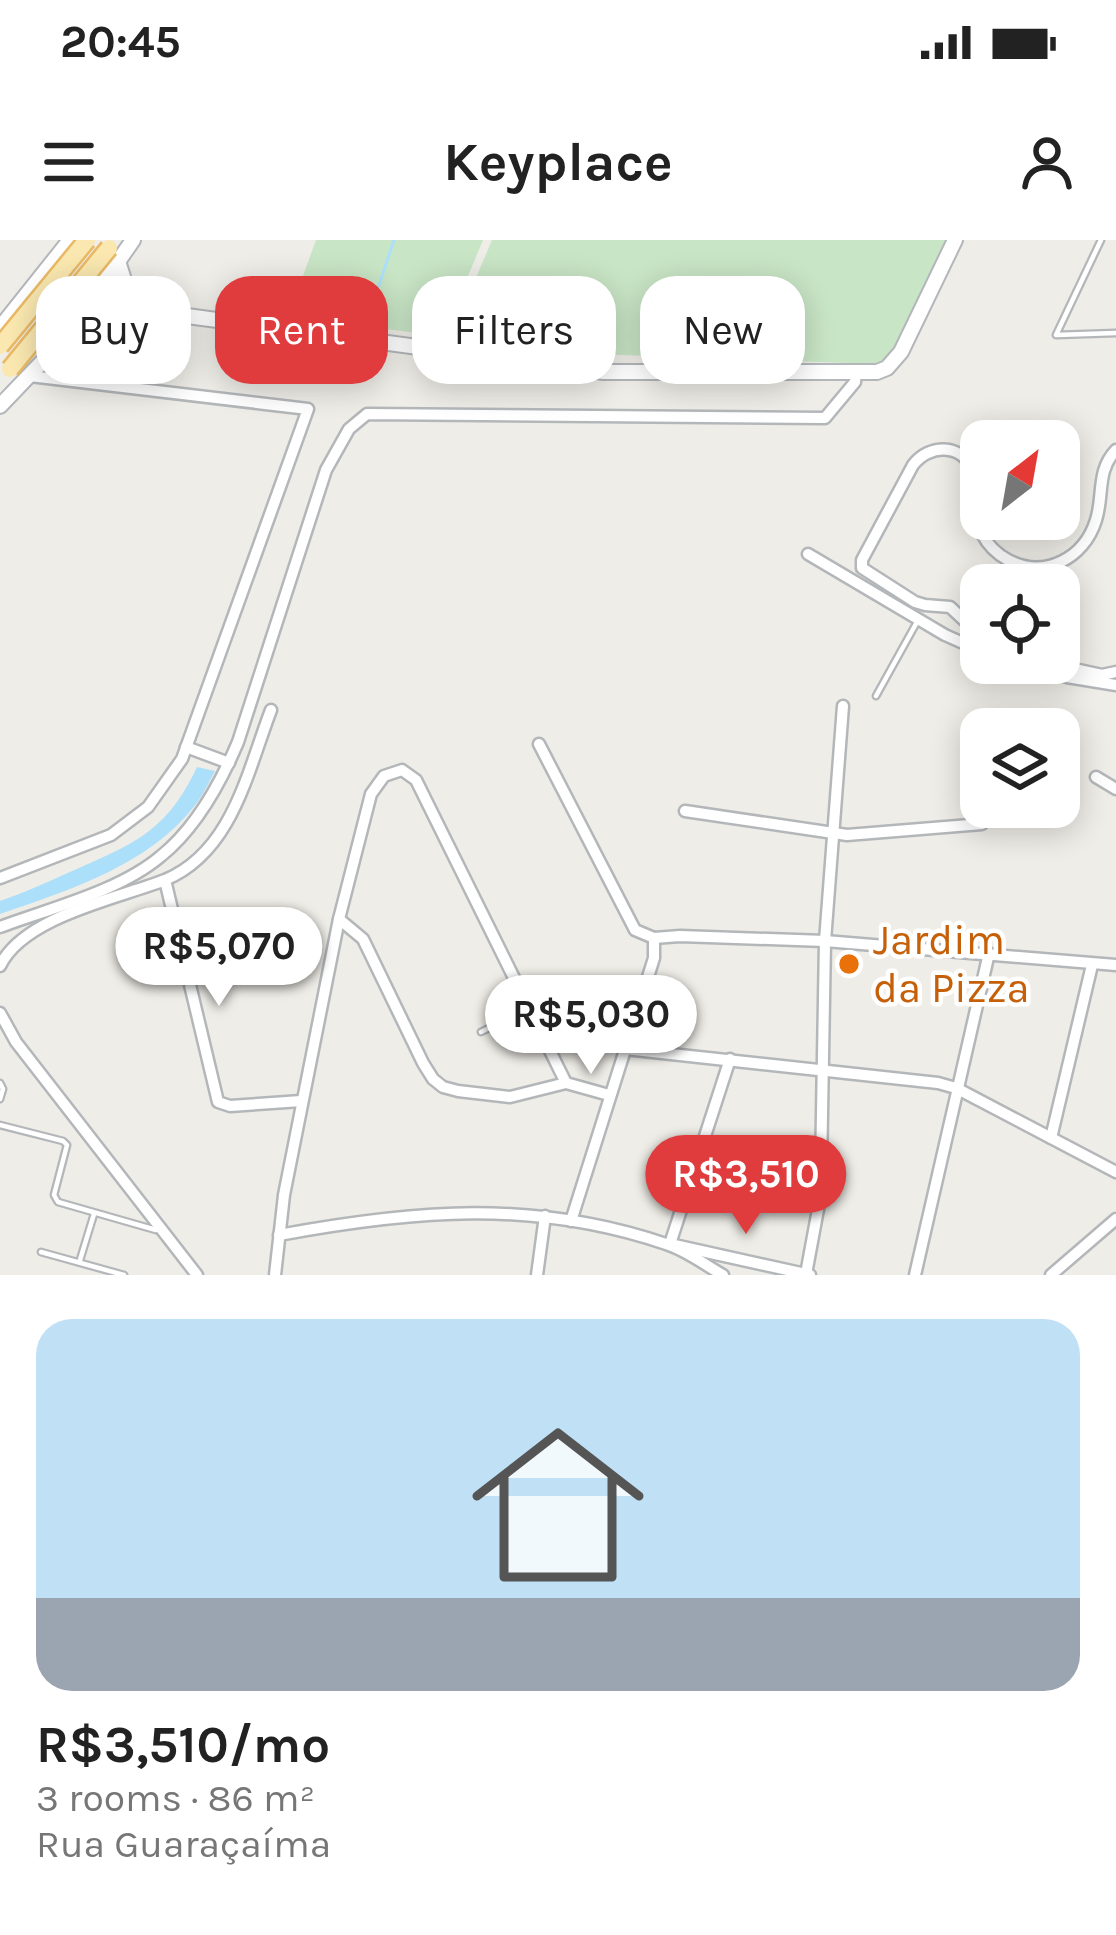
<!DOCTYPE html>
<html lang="en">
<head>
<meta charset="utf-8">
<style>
  :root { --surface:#fff; --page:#f6f6f6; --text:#222; --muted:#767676; --line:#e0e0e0; --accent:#e03c3e }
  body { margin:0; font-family:Karla,sans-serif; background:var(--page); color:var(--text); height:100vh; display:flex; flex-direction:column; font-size:45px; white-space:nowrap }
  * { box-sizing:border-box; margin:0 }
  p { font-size:39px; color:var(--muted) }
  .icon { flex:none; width:66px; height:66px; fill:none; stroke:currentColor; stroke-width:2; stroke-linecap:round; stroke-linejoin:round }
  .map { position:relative; height:1035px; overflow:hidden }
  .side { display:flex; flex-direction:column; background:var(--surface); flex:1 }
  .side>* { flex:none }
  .banner { position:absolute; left:36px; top:36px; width:1044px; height:108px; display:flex; gap:24px }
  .needle { width:78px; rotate:31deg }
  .fabs { position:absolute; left:960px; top:180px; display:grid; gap:24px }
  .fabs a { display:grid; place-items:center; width:120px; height:120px; border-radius:24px; background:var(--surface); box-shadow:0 6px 30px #0003; font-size:60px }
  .price { position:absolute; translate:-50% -102px; padding:0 27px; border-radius:42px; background:#fff; color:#222; font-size:39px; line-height:78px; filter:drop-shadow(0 3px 6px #0008) }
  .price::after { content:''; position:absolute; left:50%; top:72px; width:36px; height:27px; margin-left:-18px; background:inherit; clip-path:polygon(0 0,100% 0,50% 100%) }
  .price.on { background:var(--accent); color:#fff }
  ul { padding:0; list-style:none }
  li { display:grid; align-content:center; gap:24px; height:636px; padding:0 36px }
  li+li { border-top:3px solid var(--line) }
  li span { display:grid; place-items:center; height:372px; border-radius:36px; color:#555 }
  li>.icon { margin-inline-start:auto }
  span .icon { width:216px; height:216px; fill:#fffc; stroke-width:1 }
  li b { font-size:51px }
  .pill { padding:0 42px; border-radius:36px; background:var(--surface); box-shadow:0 6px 30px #0003; font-size:42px; line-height:108px }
  .pill.on { background:var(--accent); color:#fff }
  .status { display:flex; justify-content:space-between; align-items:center; height:84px; padding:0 60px; background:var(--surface); direction:ltr }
  .status svg { height:33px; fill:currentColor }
  header { display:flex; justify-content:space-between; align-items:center; height:156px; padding:0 36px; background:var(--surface); font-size:54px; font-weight:700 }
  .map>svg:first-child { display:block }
</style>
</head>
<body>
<div class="status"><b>20:45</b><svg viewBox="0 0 49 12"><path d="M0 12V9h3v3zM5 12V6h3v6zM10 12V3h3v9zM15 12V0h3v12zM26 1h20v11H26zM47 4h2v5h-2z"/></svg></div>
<header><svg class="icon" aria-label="menu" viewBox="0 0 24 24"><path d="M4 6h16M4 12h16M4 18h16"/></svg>Keyplace<svg class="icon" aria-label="person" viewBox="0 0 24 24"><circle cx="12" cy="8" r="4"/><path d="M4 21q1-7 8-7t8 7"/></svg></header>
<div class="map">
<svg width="1116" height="1035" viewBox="0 0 1116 1035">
  <rect width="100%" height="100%" fill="#efede7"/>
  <g fill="#c8e5c5">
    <path d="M316,0H483L443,96L288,77Z"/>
    <path d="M492,0H947L892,116L875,124L535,112L450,99Z"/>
  </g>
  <path fill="#acdffa" d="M197,527L215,531C209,542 203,555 196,564C150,625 69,650 0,674V661C24,653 47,642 70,632C133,604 166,593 197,527Z"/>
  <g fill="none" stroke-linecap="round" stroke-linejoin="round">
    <path stroke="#acdffa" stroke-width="3" d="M376,54L394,0"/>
    <g stroke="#b4b7ba" stroke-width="9">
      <g id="lane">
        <path d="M1101,0L1056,95L1116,93"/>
        <path d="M876,456L917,382"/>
        <path d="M481,792L529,768"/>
        <path d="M0,843L3,849L0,859"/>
        <path d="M0,885L63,901L67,905L54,955L58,962L156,990"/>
        <path d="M41,1012L124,1035"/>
        <path d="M80,1020L94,974"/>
      </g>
    </g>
    <g stroke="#b4b7ba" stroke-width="15">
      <g id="street">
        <path d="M808,314L945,395L981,411"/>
        <path d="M981,396L950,367L925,365L915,362L862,328V320L913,225C929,204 961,203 973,230C977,240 975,248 975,258C974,284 984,307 1008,320C1044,339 1084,319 1096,280C1104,255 1096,231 1116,210"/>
        <path d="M1013,423L1067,437L1116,445"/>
        <path d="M1047,423L1102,435L1116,432"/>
        <path d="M539,504L635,690L654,698L680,696L825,701L1116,725"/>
        <path d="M186,507L229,523"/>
        <path d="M1096,537L1116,549"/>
        <path d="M685,571L847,595L982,584"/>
        <path d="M0,638L111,595L148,567L182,519L308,169L30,136"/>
        <path d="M165,640L218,862L230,866L301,861"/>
        <path d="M339,679L363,699L423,823L433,839L443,847L458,851L510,857L566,843"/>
        <path d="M0,687C51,668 120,651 161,616C196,588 221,542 238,502L326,230L349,189L367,174L825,178L855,142L856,132"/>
        <path d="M0,726C23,677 116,659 165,640C232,612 247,533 271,470"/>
        <path d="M0,773L16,802L197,1035"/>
        <path d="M625,809L938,843L956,848L1116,932"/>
        <path d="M730,819L670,1004L810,1035"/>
        <path d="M1051,898L1092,725"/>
        <path d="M571,981L654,718V698"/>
        <path d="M279,995C414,970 533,959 666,1004C686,1010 705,1025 723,1035"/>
        <path d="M806,1034L819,964L821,931L825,701L843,466"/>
        <path d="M275,1035L284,955L339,679L371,554L384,536L402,530L416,540L566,843L609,855"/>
        <path d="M537,1035L545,976"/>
        <path d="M915,1035L989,713"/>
        <path d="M1051,1035L1116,979"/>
      </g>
    </g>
    <g stroke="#b3b6ba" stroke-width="18">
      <g id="secondary">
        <path d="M118,21L124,40L142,63"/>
        <path d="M86,67C130,46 130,67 172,74L604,132H877L887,128L901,112L955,0"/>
        <path d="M0,88L70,0"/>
        <path d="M0,166L65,98L133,0"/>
      </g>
    </g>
    <use href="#lane" stroke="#fff" stroke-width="4.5"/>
    <use href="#street" stroke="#fff" stroke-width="10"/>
    <use href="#secondary" stroke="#fff" stroke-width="14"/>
    <g stroke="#eab965" stroke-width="21" stroke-linecap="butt">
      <g id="primary-bridge">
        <path d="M0,106L87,0"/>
        <path d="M10,129L109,8"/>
      </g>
    </g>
    <use href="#primary-bridge" stroke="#fae8b0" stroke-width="16"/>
  </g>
  <circle fill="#e8710a" stroke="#fff" stroke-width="4.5" cx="849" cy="724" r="12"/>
  <g text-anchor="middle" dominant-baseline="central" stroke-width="9" stroke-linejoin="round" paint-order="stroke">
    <g font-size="42" fill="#c56008" stroke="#fff" text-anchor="start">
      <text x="873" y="700">Jardim<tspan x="873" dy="48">da Pizza</tspan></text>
    </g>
  </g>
</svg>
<div class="fabs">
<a><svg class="needle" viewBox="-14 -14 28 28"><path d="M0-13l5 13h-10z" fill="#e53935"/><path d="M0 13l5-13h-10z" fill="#767676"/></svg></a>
<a><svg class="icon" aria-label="locate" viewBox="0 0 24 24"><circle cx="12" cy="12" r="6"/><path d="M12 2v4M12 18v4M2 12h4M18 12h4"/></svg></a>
<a><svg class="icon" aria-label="layers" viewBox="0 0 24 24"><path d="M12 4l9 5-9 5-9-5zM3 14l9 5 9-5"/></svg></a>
</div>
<b class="price" style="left:219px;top:769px">R$5,070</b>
<b class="price" style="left:591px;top:837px">R$5,030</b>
<b class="price on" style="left:746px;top:997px">R$3,510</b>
<div class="banner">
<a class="pill">Buy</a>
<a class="pill on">Rent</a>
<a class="pill">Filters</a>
<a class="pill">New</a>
</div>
</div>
<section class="side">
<ul>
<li><span style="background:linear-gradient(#bfe0f5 75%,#9aa5b1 0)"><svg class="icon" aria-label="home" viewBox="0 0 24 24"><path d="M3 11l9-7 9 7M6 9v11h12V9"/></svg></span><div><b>R$3,510/mo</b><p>3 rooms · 86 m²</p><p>Rua Guaraçaíma</p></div></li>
</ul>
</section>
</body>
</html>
